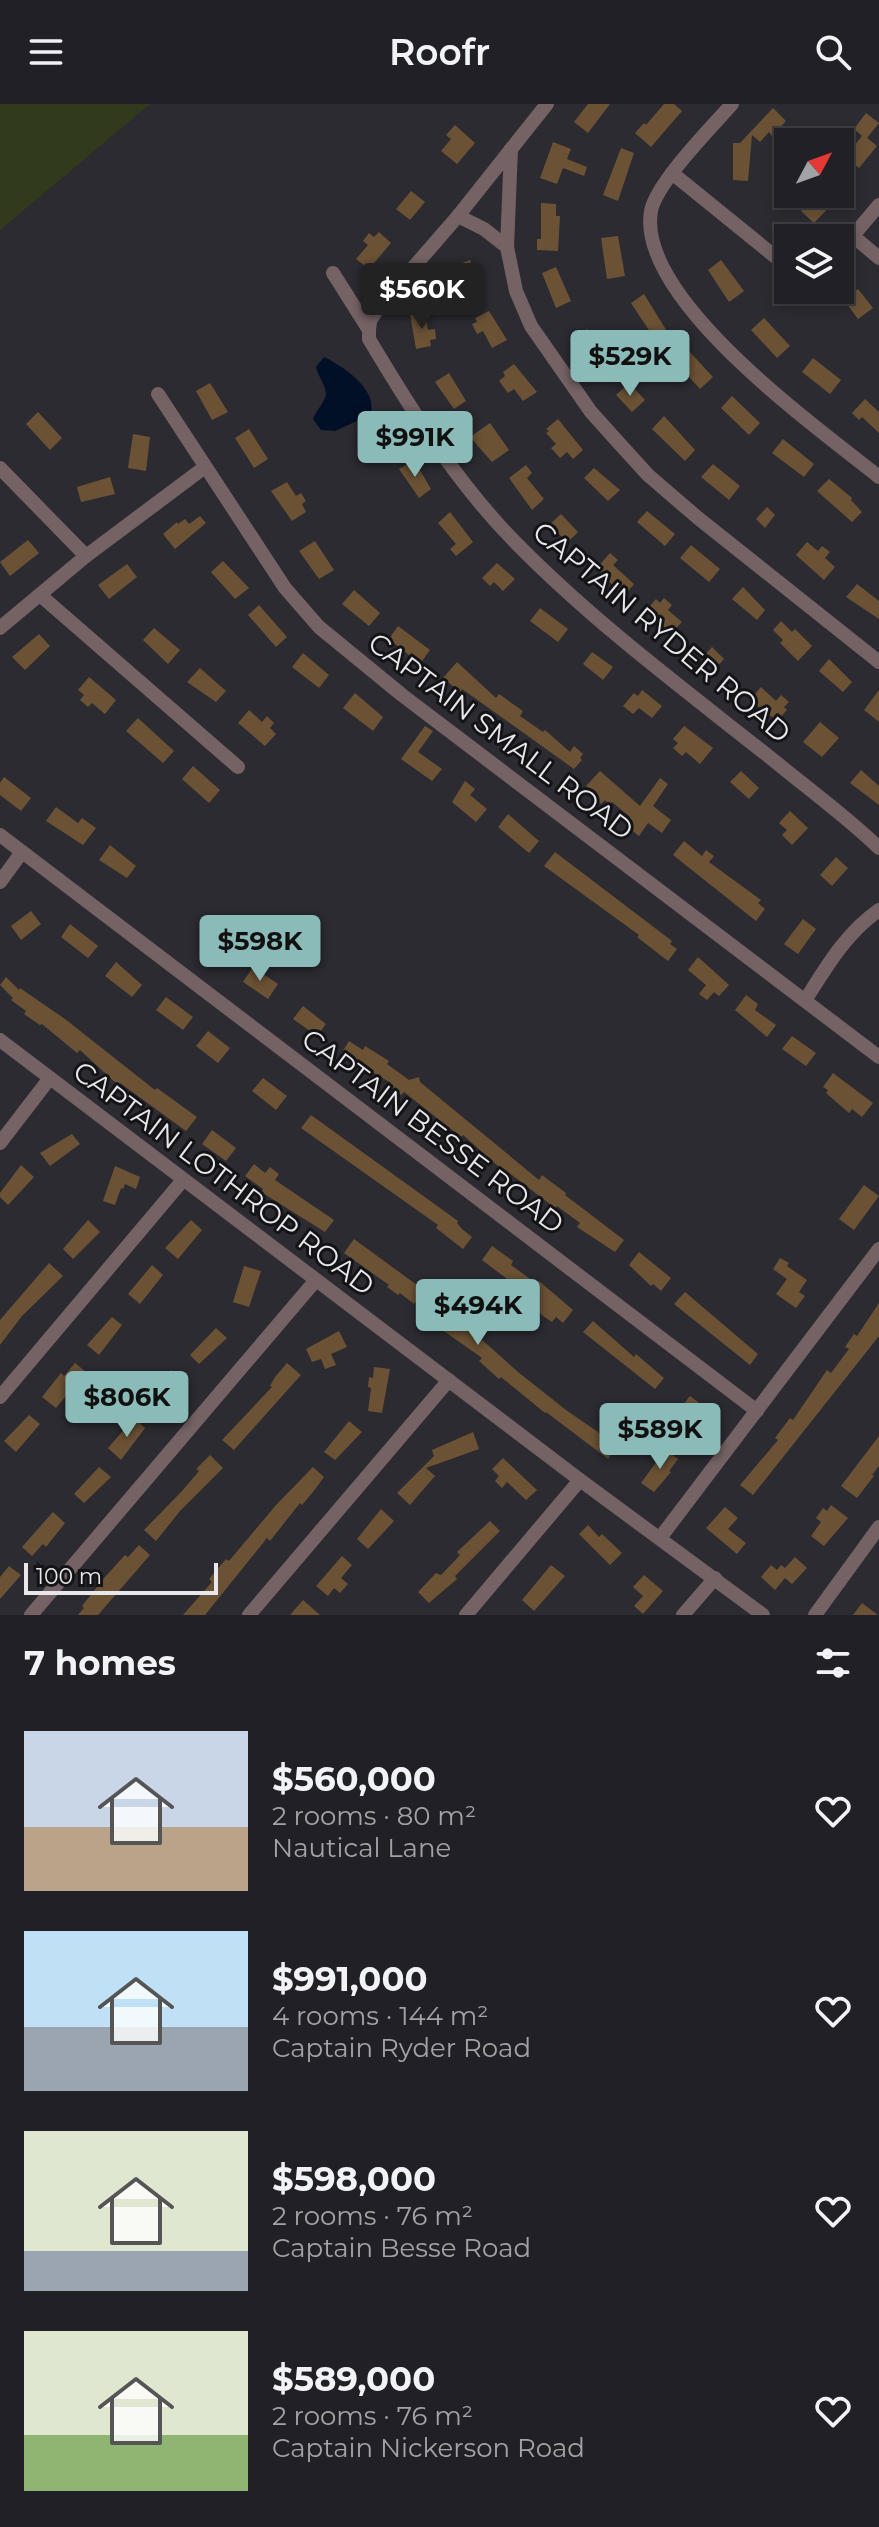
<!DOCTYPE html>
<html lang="en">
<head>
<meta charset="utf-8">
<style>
  :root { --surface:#212026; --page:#29282e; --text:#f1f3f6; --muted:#a2a3a7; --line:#3e3e43; --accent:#8bbbb9 }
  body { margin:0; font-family:Montserrat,sans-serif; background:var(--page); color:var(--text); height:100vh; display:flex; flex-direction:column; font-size:30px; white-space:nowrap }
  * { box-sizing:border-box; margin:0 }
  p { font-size:26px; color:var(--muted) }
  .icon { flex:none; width:44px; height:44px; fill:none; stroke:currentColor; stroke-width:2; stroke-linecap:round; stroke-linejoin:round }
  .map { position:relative; height:1511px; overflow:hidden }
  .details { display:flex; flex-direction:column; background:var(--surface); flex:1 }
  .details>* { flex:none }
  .needle { width:52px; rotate:49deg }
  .buttons { position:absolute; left:774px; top:24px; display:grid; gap:16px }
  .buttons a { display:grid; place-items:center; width:80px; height:80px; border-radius:0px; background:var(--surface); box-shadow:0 4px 12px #0003,0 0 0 2px var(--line); font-size:40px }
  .scale { position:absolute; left:24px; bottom:20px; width:194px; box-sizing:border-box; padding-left:8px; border:4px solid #e8e7ec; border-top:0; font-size:22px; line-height:28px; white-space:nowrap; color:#e8e7ec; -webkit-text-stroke:6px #141417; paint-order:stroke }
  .price { position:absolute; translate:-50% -68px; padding:0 18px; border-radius:8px; background:var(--accent); color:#111; font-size:26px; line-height:52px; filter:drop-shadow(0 2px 4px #0008) }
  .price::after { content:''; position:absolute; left:50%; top:48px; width:24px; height:18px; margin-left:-12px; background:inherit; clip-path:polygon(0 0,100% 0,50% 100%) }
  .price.active { background:#222; color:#fff }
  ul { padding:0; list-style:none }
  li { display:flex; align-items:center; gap:24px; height:200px; padding:0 24px }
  li span { display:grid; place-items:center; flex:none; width:224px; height:160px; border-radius:0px; color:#555 }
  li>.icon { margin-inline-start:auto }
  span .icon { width:96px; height:96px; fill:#fffc; stroke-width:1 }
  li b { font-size:34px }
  h2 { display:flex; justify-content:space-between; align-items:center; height:96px; padding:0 24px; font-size:34px }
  header { display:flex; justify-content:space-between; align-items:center; height:104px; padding:0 24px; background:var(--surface); font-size:36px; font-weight:600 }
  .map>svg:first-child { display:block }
</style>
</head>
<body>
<header><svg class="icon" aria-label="menu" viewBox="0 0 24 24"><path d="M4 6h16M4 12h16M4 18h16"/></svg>Roofr<svg class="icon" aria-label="search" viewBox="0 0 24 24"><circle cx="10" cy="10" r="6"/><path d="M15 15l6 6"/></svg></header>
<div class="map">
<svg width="879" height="1511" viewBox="0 0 879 1511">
  <rect width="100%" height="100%" fill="#2c2b32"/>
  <path fill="#313b1b" d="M0,0H150L0,126Z"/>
  <path fill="#011027" d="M324,253C343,262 380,287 370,311L335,327L321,326L313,315C316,307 326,296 326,290C326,282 318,272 316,263Z"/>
  <g fill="#6b5235">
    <path d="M588,0H610L588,29L574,18Z"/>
    <path d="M664,0H674L682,7L651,43L635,29L644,19L646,21Z"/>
    <path d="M773,4L786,17L772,32L769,28L760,38L752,31L748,77L733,76V39H740Z"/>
    <path d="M866,9L879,19L867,34L877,42L859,64L845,53L862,32L854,25Z"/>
    <path d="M455,21L475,39L457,60L441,47L451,35L446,31Z"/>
    <path d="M553,38L571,45L567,55L587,63L584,72L563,64L557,80L540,74Z"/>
    <path d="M621,44L634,49L618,97L603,91Z"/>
    <path d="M411,87L425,98L410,116L396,105Z"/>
    <path d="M818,90H826L834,98L814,119L801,107Z"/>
    <path d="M541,99L556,100V112H560L558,147L537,146V135H541Z"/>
    <path d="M379,128L391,139L369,165L356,155L368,141L363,137L369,129L374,133Z"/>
    <path d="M618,132L625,172L607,175L601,134Z"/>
    <path d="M470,156L474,168L469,169L478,192L462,198L449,164Z"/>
    <path d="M721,156L744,187L729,198L708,166Z"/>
    <path d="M556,163L571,197L556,204L542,169Z"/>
    <path d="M858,185L873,204L858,215L844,196Z"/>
    <path d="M644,190L668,229L656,237L631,199Z"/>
    <path d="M489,207L507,236L492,244L483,227L477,230L472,220L477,218L475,214Z"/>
    <path d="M425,208L428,226L435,225L436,235L430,236L431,242L416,245L410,210Z"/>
    <path d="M764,214L790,242L777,254L751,226Z"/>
    <path d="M587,225L608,255L597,263L575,233Z"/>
    <path d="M686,244L713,273L700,285L673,255Z"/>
    <path d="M813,254L841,276L830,290L802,268Z"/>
    <path d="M514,260L537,288L523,297L514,285L508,289L499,277L505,272L503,268Z"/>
    <path d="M449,269L466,297L454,305L435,278Z"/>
    <path d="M210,279L228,308L212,316L196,287Z"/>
    <path d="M629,279L645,296L632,308L616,291Z"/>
    <path d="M732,292L760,319L749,331L721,304Z"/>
    <path d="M865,295L879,308V329L862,313L859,316L852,309Z"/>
    <path d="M38,308L62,334L50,346L26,320Z"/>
    <path d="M664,312L695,346L685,357L652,325Z"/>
    <path d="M558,315L583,346L573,355L567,348L560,354L551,344L556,340L546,329L549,327L546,325Z"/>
    <path d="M490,319L509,346L492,358L470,333Z"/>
    <path d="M249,325L268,355L254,364L235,334Z"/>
    <path d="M133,330L150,333L146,367L128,364Z"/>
    <path d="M783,335L814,360L804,373L772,349Z"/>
    <path d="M414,356L431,385L419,394L399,365Z"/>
    <path d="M713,360L740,382L729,396L701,373Z"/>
    <path d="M526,361L532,369L527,374L544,395L532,406L509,374Z"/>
    <path d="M594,364L620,386L608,397L584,374Z"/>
    <path d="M110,373L115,390L81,398L77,383Z"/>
    <path d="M829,375L852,394L851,396L862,408L852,418L817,387Z"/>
    <path d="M287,378L296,392L301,389L306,397L302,400L306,408L292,417L271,387Z"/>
    <path d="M767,403L775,411L765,424L756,415Z"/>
    <path d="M647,407L675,430L665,442L637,418Z"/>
    <path d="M450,408L473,438L456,452L450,445L456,440L438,419Z"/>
    <path d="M561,410L578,428L567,439L550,420Z"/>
    <path d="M200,412L206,419L175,445L163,430L177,418L178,420L185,415L189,420Z"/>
    <path d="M28,436L39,449L10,472L0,458Z"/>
    <path d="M315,437L334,466L319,475L299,447Z"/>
    <path d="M807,438L818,447L822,442L830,448L825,454L835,463L824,476L796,451Z"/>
    <path d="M691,441L720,465L709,478L680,454Z"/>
    <path d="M610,449L618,456L613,461L634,480L624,492L596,465Z"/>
    <path d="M223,457L249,484L235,495L211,468Z"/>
    <path d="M497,459L515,475L503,487L494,478L490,482L482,474Z"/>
    <path d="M127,460L137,473L109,495L98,481Z"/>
    <path d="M857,480L879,497V515L846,493Z"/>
    <path d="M743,483L765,506L757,516L732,495Z"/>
    <path d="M354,486L380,509L369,522L342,500Z"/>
    <path d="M664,494L672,501L668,506L682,518L671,530L645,508L656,495L660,499Z"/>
    <path d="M259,501L287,533L276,543L248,511Z"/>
    <path d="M540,504L568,525L558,538L530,517Z"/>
    <path d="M781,517L792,528L795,525L812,542L798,557L780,539L783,536L773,526Z"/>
    <path d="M398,522L430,546L420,560L389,535Z"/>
    <path d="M154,524L180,546L168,560L143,536Z"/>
    <path d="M39,530L50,542L25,566L12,553Z"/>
    <path d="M712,543L724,555L715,565L701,555Z"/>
    <path d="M592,548L613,563L603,576L583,560Z"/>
    <path d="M303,549L329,571L319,584L292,563Z"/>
    <path d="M829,555L852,578L843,588L819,567Z"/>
    <path d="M457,558L496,594L499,590L523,607L520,612L543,628L545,626L570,648L574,642L583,650L580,654L582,656L574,665L462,585L460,588L443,574Z"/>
    <path d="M200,564L226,587L216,598L187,578Z"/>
    <path d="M89,573L116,596L105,610L92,599L88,603L80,596L84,591L78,586Z"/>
    <path d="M761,583L776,597L781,591L789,598L784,603L787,606L777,617L750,596Z"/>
    <path d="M642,586L662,602L652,614L639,604L633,610L623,602L634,589L638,592Z"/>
    <path d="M879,586V618L864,606Z"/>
    <path d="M355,589L383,613L373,627L343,604Z"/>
    <path d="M249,606L262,618L267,612L274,619L270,624L276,630L265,642L238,619Z"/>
    <path d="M138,614L174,647L163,659L126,627Z"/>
    <path d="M820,618L839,634L822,653L803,638Z"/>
    <path d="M425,622L433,627L418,648L442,665L432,677L401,655Z"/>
    <path d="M684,622L713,644L700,660L686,648L682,652L673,644L678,639L673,635Z"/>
    <path d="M193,662L220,686L209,699L182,675Z"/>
    <path d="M861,666L879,682V701L850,679Z"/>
    <path d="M600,667L640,702L660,674L668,680L653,702L671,716L662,729L648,719L639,732L625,721L630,713L612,698L610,701L605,696L601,700L590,691L593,687L586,682Z"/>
    <path d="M741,667L759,684L749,695L730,678Z"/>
    <path d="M4,673L31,694L21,707L0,691V679Z"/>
    <path d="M465,677L475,685L470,691L487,705L476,718L452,698Z"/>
    <path d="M56,703L78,719L82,714L96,724L83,741L46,717Z"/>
    <path d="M790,707L808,724L792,741L782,731L787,726L779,719Z"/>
    <path d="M508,710L539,737L529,749L498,723Z"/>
    <path d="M684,737L702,752L706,746L714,752L709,758L761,796L758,799L765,805L756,817L673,751Z"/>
    <path d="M110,741L136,762L127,774L99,756Z"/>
    <path d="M555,748L672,837L670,840L677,845L668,857L637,833L639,831L544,762Z"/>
    <path d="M836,753L848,764L832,782L820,771Z"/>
    <path d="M31,807L41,820L21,836L11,822Z"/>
    <path d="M803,815L816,825L798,850L784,840Z"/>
    <path d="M213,818L227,829L231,823L239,830L235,836L241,841L231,854L202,832Z"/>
    <path d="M70,820L98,842L88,854L61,833Z"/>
    <path d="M698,853L729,881L719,892L714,888L707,896L699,890L706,881L688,866Z"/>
    <path d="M116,858L142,881L132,893L105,872Z"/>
    <path d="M253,863L278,880L268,895L243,878Z"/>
    <path d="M6,873L19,886L20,884L65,915L155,986L157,984L197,1013L186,1027L120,979L118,981L80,946L77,949L42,920L40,921L24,910L26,907L11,896L13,894L0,881Z"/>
    <path d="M746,891L758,900L755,906L776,921L767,933L735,906Z"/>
    <path d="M166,893L193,913L183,926L156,906Z"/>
    <path d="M303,902L326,920L317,932L293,915Z"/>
    <path d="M208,927L230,944L218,959L196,942Z"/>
    <path d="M792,932L816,949L806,962L782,945Z"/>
    <path d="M349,937L363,946L365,942L389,957L387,960L409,976L419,973L420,978L539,1076L542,1071L566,1089L565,1091L624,1136L615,1148L577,1123L580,1119L557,1102L555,1104L508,1068L507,1070L463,1031L461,1033L404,988L401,991L389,982L391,979L341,950Z"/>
    <path d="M833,969L873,999L862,1013L852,1005L849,1009L826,989L828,986L823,983Z"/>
    <path d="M263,974L287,992L276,1006L252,987Z"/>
    <path d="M311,1011L458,1117L457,1119L462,1125L472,1133L463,1145L436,1124L438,1121L301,1024Z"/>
    <path d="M212,1026L236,1044L226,1057L202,1040Z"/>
    <path d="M72,1030L80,1040L50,1062L40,1049Z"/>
    <path d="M254,1060L265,1069L270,1063L279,1070L275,1076L334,1116L325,1128L261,1088L263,1085L245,1072Z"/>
    <path d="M21,1061L34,1073L8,1101L0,1093V1089Z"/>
    <path d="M115,1062L140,1073L136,1085L125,1080L123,1085L121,1084L115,1101L103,1097Z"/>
    <path d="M864,1081L879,1092L854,1126L839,1115Z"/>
    <path d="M88,1116L100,1128L73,1155L63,1145Z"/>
    <path d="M191,1116L202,1126L178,1155L165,1144Z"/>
    <path d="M354,1135L432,1192L430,1196L456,1216L461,1210L471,1217L468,1221L481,1232L480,1234L518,1268L566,1306L617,1341L608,1355L546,1308L545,1309L501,1273L499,1275L479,1257L482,1254L431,1218L436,1212L415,1198L414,1200L400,1189L398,1191L387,1183L389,1181L344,1149Z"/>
    <path d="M492,1142L513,1157L511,1161L537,1180L539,1177L573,1206L563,1219L556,1213L552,1218L543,1212L527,1198L531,1193L482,1156Z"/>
    <path d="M639,1148L671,1174L661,1187L653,1180L651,1182L629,1161Z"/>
    <path d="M780,1154L789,1159L787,1162L807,1176L799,1188L805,1192L796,1204L776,1190L787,1175L773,1165Z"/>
    <path d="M49,1159L63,1172L22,1212L0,1241V1216Z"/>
    <path d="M152,1161L163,1171L140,1200L128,1190Z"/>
    <path d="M244,1162L261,1167L249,1203L233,1198Z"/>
    <path d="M685,1188L758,1250L750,1261L674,1200Z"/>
    <path d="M879,1199V1232L753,1391L740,1381L778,1336L775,1334L790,1314L793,1316L827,1266L831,1269L849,1245L845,1243L854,1230L857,1232Z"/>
    <path d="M112,1213L122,1221L99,1251L87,1241Z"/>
    <path d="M593,1217L634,1253L636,1250L664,1274L655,1285L583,1228Z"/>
    <path d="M216,1224L227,1234L199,1260L190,1251Z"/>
    <path d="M339,1227L347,1243L331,1250L336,1261L325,1265L321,1255L312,1258L306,1245Z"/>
    <path d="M75,1259L86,1268L56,1304L42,1293L61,1269L64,1272Z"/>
    <path d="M287,1259L301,1271L234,1346L222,1336L272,1283L270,1282L275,1273Z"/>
    <path d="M374,1263L390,1265L382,1309L368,1307L371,1284L368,1283L369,1273L373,1274Z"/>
    <path d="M171,1266L184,1275L159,1305L149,1297Z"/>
    <path d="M690,1292L702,1301L693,1311L708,1323L700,1333L674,1312Z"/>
    <path d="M29,1311L40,1320L16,1348L4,1337Z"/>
    <path d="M134,1314L145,1324L121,1356L108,1344Z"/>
    <path d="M349,1317L362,1328L335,1356L324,1348Z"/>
    <path d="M473,1328L479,1345L426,1364L435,1372L410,1401L397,1389L434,1352L432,1346Z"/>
    <path d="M879,1332V1362L872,1371L874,1372L857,1394L841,1382Z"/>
    <path d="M665,1346L678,1355L669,1367L671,1368L654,1388L641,1379Z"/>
    <path d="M210,1351L223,1364L180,1407L156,1437L144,1426L182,1387L199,1367L196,1365Z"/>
    <path d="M503,1354L537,1386L526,1396L507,1378L502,1384L495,1377L499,1372L492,1365Z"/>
    <path d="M99,1363L111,1373L84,1399L74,1390Z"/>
    <path d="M313,1363L324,1373L313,1388L302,1401L300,1399L270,1437L267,1434L205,1511H183L212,1478L209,1475L226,1455L229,1457L276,1401Z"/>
    <path d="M831,1401L848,1414L824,1442L811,1432L821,1418L816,1414L823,1404L827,1407Z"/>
    <path d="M725,1403L738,1414L728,1425L746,1439L737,1450L706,1424Z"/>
    <path d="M381,1405L394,1417L368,1445L357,1435Z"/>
    <path d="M53,1408L65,1419L46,1443L43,1440L32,1452L22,1443Z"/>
    <path d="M490,1417L500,1427L455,1472L457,1475L429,1499L418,1488L436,1469L441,1471L460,1451L457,1448Z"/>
    <path d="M588,1421L599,1433L602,1430L622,1449L610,1461L579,1430Z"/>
    <path d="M139,1441L150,1451L98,1511H78L84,1504L82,1502L105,1473L125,1451L128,1453Z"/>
    <path d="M342,1452L352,1461L341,1474L348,1480L340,1489L334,1484L328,1492L316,1482Z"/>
    <path d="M795,1453L807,1464L792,1480L785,1474L775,1486L761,1473L771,1461L777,1466L781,1461L785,1464Z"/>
    <path d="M551,1461L565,1472L534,1507L522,1496Z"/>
    <path d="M9,1462L21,1471L0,1495V1473Z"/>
    <path d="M644,1471L663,1487L643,1510L634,1502L643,1492L633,1483Z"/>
    <path d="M303,1496L320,1511H290Z"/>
    <path d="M862,1499L878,1511H853Z"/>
  </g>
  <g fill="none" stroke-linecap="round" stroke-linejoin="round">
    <g stroke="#746264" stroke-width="14">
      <path d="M732,0C712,23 656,79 651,107C636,195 818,324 879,373"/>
      <path d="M672,69L788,163"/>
      <path d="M458,112L484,125L507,143L516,187L531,222L591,308L618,338L648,371L698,414L879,558"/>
      <path d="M853,132L879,154"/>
      <path d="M507,143L511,45"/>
      <path d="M840,147L879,101"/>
      <path d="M333,169L369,226V235C412,307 458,381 518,441C597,521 689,589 777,659C811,687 847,713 879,744"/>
      <path d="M369,226L370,217L379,203L458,112L547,0"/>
      <path d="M158,290L285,484L319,523L402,591L879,953"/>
      <path d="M0,364L86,452"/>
      <path d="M40,491L238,663"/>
      <path d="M0,524L86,452L205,363"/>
      <path d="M0,731L757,1307"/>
      <path d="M0,778L22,748"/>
      <path d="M806,895C827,862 846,829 879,806"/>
      <path d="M0,936L580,1376L763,1511"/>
      <path d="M0,1039L50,974"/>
      <path d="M0,1293L183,1076"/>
      <path d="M660,1434L879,1145"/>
      <path d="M31,1511L316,1176"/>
      <path d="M249,1511L449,1276"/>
      <path d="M466,1511L580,1376"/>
      <path d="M683,1511L715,1474"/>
      <path d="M815,1511L879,1423"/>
    </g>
  </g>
  <g text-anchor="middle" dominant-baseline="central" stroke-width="6" stroke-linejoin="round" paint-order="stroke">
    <g font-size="28" fill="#e8e7ec" stroke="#141417">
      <text transform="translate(662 528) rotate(40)">CAPTAIN RYDER ROAD</text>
      <text transform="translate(501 632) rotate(37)">CAPTAIN SMALL ROAD</text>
      <text transform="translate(433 1027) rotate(37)">CAPTAIN BESSE ROAD</text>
      <text transform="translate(224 1074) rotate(37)">CAPTAIN LOTHROP ROAD</text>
    </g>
  </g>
</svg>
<div class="buttons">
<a><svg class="needle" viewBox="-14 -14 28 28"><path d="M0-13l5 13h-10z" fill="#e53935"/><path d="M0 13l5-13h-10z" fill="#a2a3a7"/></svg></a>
<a><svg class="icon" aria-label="layers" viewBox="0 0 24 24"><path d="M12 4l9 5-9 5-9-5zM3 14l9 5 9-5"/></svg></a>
</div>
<div class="scale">100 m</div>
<b class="price active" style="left:422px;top:227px">$560K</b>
<b class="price" style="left:630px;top:294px">$529K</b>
<b class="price" style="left:415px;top:375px">$991K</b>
<b class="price" style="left:260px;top:879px">$598K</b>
<b class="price" style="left:478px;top:1243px">$494K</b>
<b class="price" style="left:127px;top:1335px">$806K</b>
<b class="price" style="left:660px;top:1367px">$589K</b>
</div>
<section class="details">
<h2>7 homes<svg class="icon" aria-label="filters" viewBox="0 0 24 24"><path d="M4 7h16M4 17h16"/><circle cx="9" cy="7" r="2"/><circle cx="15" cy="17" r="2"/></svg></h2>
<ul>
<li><span style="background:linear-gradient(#c9d6e8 60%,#b9a48a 0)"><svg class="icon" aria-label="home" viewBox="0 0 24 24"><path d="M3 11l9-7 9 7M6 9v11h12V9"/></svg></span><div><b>$560,000</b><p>2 rooms · 80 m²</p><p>Nautical Lane</p></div><svg class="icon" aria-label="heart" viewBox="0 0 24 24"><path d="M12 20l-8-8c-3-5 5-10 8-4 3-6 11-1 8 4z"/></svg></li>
<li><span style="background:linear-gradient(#bfe0f5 60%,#9aa5b1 0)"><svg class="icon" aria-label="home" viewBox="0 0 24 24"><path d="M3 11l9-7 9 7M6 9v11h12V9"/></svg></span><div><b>$991,000</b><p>4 rooms · 144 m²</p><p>Captain Ryder Road</p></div><svg class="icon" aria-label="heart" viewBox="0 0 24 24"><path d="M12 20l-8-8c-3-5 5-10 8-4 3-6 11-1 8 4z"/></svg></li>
<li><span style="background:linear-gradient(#dfe7d0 75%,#9aa5b1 0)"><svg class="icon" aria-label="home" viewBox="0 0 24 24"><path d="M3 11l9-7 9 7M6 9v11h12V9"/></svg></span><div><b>$598,000</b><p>2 rooms · 76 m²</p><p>Captain Besse Road</p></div><svg class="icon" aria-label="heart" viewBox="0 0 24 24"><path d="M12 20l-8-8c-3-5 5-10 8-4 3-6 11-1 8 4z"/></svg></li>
<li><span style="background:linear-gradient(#dfe7d0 65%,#8fb573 0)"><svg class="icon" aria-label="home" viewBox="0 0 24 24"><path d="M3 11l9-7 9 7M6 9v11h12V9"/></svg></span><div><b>$589,000</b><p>2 rooms · 76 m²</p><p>Captain Nickerson Road</p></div><svg class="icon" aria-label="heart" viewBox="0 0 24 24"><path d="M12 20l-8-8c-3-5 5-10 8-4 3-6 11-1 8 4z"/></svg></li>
</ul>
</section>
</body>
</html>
